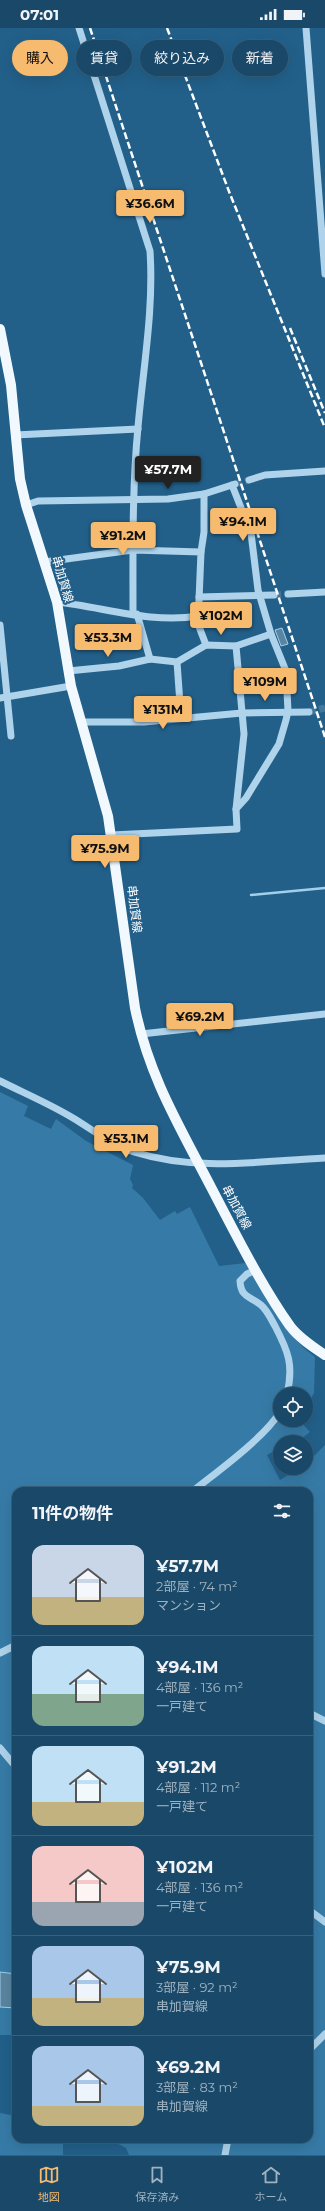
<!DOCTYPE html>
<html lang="ja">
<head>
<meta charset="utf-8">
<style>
  :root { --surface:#1a4868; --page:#275271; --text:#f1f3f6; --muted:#9fb2c0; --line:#38607c; --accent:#f7bb70 }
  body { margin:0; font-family:Montserrat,"Noto Sans JP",sans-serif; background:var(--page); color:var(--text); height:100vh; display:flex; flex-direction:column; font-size:15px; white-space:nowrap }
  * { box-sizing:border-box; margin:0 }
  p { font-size:13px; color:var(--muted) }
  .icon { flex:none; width:22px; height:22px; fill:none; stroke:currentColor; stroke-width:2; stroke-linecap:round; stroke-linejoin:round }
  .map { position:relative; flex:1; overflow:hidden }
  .sheet { position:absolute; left:12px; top:1459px; width:301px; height:656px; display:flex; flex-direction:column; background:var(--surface); border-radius:12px; box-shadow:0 4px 16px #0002,0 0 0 1px var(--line) }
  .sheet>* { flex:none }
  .guide { position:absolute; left:12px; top:12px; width:301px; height:36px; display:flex; gap:8px }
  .tools { position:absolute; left:273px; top:1359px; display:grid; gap:8px }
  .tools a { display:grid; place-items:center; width:40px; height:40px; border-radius:50%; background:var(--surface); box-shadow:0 4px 16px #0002,0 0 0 1px var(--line); font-size:20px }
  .price { position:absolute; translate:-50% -34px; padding:0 9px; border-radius:4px; background:var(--accent); color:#111; font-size:13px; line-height:26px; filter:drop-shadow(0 1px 2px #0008) }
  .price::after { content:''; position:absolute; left:50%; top:24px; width:12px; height:9px; margin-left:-6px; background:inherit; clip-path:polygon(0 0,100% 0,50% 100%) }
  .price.selected { background:#222; color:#fff }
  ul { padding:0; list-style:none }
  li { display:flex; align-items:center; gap:12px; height:100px; padding:0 20px }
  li+li { border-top:1px solid var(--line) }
  li span { display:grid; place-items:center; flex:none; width:112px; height:80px; border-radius:12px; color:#555 }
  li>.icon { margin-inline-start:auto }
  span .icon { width:48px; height:48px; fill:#fffc; stroke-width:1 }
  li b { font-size:17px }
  h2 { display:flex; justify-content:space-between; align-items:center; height:48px; padding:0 20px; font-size:17px }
  .tag { padding:0 14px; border-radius:18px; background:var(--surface); box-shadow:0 4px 16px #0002,0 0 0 1px var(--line); font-size:14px; line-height:36px }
  .tag.selected { background:var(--accent); color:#111 }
  .status { display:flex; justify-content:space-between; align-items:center; height:28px; padding:0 20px; background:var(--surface); direction:ltr }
  .status svg { height:11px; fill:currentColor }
  .tab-bar { display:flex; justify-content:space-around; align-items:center; height:56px; border-top:1px solid var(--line); background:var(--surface); font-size:11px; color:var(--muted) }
  .tab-bar a { display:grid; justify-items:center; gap:2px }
  .tab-bar .selected { color:var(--accent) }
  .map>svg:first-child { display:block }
</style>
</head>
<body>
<div class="status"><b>07:01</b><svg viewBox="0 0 49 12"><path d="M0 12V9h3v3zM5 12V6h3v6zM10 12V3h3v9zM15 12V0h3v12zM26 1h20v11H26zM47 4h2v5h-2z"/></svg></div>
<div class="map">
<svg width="325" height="2127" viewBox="0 0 325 2127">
  <rect width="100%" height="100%" fill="#22608a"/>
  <g fill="#367ba7">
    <path d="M0,1064L28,1078L24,1088L51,1101L56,1091L86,1113L133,1137L130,1151L133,1157L132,1160L143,1170L160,1192L175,1183L177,1186L190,1179L219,1238L246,1235C266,1268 283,1306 315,1329L314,1365L306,1380V1366H280V1392H299L310,1404L297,1414H280V1420L267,1427L280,1452L300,1440H306V1436L325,1417V2127H129L126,2120L109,2111H309V1463H16V1946L0,1944Z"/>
    <path d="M0,1979L16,1980V2007H0Z"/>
    <path d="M0,2085L16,2088V2111H63V2127H0Z"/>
  </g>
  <g fill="#5a85a1" stroke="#a2d0ec">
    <path d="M282,600L288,616L281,618L275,602Z"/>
    <path d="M0,1944L16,1946V1980L0,1979Z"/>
  </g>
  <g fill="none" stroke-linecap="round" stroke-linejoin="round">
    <path stroke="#a2d0ec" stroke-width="2.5" d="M251,867L325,860"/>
    <g stroke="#43789c" stroke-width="7" stroke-dasharray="7 3.5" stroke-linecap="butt">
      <path d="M235,456L249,452"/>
      <path d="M274,567L288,566"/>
      <path d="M309,684L325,680"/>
    </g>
    <g stroke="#aed3eb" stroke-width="7">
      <path d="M79,0L150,223C154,281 143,341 138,399C132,461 133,523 133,585"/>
      <path d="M306,0L325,246"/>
      <path d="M15,407L138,401"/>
      <path d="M249,452L265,447L325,443"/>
      <path d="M26,477L38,473L168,471L204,466L235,456"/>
      <path d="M201,524L204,504V466"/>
      <path d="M44,534L133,522L201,524L198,596L206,617"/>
      <path d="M288,566L325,564"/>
      <path d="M199,569L274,567"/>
      <path d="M57,574C103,579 152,596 198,588"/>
      <path d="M137,586L150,631"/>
      <path d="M0,597L11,708"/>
      <path d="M236,618L244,706L236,781"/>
      <path d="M68,643L119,638L150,631L177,634"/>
      <path d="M0,670L71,658"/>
      <path d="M181,690L177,634L206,617L236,618L271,606L258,562L251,505L232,457"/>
      <path d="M81,694H144L242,685L309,684"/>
      <path d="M112,807L237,801L236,781L246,770L279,716L286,692L288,683L286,643L271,606"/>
      <path d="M141,1006L325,986"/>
      <path d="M0,1053C24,1065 50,1076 73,1090C93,1102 112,1117 134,1124C198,1144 260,1133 325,1130"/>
      <path d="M256,1242L247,1246L240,1253C241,1270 250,1268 261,1277C267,1282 271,1291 275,1298C288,1323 294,1337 287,1366"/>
      <path d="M193,1463C218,1443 264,1410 280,1384"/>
      <path d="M0,1625L16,1617"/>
      <path d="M309,1685L325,1693"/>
      <path d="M0,1720L16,1739"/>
      <path d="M309,1882L325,1894"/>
      <path d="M309,2022L325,2006"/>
      <path d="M225,2127L228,2111"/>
    </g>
    <path stroke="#f2f9fe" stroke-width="10" d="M0,301L11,357L20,451L26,477L57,574L71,658L108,788L135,980C149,1049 180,1099 212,1161C235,1205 261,1257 290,1298C299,1310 313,1319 325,1327"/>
    <g stroke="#fff" stroke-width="2.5" stroke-dasharray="7 3" stroke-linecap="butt">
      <path d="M90,0L325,709"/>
      <path d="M167,0L230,166L325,400"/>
      <path d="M290,300L325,385"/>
    </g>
  </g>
  <g text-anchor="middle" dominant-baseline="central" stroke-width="4" stroke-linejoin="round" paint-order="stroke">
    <g font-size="12" fill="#fff" stroke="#22608a">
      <text transform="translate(63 551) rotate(74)">串加賀線</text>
      <text transform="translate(135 881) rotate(83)">串加賀線</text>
      <text transform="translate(237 1179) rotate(62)">串加賀線</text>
    </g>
  </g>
</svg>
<div class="tools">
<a><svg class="icon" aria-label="locate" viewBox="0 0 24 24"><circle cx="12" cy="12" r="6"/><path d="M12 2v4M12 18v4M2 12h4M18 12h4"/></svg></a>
<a><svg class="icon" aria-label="layers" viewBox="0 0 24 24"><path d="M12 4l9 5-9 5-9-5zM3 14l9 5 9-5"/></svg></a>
</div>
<b class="price" style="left:150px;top:196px">¥36.6M</b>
<b class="price selected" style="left:168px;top:462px">¥57.7M</b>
<b class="price" style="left:243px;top:514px">¥94.1M</b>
<b class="price" style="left:123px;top:528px">¥91.2M</b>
<b class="price" style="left:221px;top:608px">¥102M</b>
<b class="price" style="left:108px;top:630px">¥53.3M</b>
<b class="price" style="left:265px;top:674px">¥109M</b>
<b class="price" style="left:163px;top:702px">¥131M</b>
<b class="price" style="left:105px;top:841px">¥75.9M</b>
<b class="price" style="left:200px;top:1009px">¥69.2M</b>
<b class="price" style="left:126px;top:1131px">¥53.1M</b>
<div class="guide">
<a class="tag selected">購入</a>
<a class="tag">賃貸</a>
<a class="tag">絞り込み</a>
<a class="tag">新着</a>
</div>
<section class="sheet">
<h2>11件の物件<svg class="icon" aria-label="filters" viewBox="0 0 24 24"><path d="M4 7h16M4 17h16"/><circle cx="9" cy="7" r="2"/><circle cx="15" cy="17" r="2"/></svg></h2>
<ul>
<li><span style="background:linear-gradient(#c9d6e8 65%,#c2b280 0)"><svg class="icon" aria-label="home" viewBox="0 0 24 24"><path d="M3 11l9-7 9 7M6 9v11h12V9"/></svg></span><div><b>¥57.7M</b><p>2部屋 · 74 m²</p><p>マンション</p></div></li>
<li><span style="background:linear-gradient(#bfe0f5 60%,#7fa58c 0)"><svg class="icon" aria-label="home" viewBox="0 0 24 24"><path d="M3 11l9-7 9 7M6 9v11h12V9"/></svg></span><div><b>¥94.1M</b><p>4部屋 · 136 m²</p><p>一戸建て</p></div></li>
<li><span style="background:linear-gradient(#bfe0f5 70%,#c2b280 0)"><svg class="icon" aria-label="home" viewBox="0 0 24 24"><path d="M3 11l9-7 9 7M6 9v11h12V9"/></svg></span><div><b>¥91.2M</b><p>4部屋 · 112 m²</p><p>一戸建て</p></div></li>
<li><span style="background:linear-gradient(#f6c9c9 70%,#9aa5b1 0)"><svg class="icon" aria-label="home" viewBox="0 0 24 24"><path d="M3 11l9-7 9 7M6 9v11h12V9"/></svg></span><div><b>¥102M</b><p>4部屋 · 136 m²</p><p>一戸建て</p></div></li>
<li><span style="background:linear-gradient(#a9c7e8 65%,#c2b280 0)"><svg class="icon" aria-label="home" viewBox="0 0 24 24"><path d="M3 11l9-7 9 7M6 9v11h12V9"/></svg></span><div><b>¥75.9M</b><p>3部屋 · 92 m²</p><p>串加賀線</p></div></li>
<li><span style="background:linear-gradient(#a9c7e8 75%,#c2b280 0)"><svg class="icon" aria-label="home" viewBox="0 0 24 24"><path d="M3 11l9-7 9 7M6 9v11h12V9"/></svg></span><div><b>¥69.2M</b><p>3部屋 · 83 m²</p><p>串加賀線</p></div></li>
</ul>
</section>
</div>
<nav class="tab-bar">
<a class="selected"><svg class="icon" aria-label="map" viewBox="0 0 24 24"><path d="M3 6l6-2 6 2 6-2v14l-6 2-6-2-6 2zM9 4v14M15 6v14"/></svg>地図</a>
<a><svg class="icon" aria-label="saved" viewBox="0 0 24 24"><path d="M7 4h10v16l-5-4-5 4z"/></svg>保存済み</a>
<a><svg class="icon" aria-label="home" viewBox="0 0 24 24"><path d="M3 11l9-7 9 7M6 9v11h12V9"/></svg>ホーム</a>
</nav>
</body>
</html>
